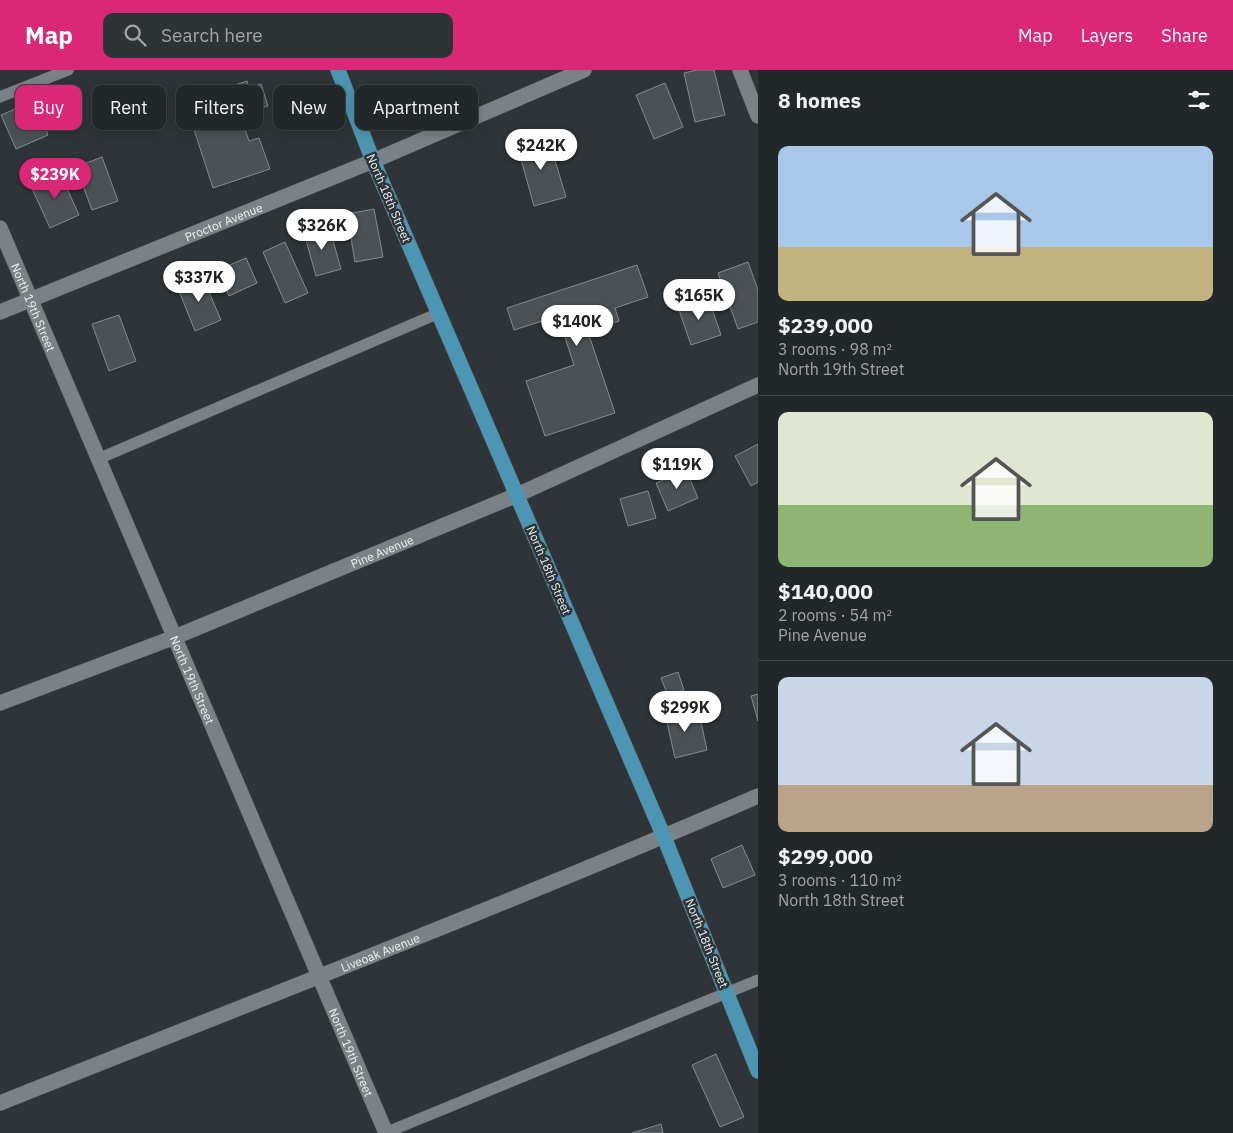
<!DOCTYPE html>
<html lang="en">
<head>
<meta charset="utf-8">
<style>
  :root { --surface:#222729; --page:#2e3335; --text:#f1f3f6; --muted:#a2a5a8; --line:#3f4446; --accent:#db2777 }
  body { margin:0; font-family:"IBM Plex Sans",sans-serif; background:var(--page); color:var(--text); height:100vh; display:flex; flex-direction:column; font-size:19px; white-space:nowrap }
  * { box-sizing:border-box; margin:0 }
  p { font-size:16px; color:var(--muted) }
  .icon { flex:none; width:28px; height:28px; fill:none; stroke:currentColor; stroke-width:2; stroke-linecap:round; stroke-linejoin:round }
  .map { position:relative; flex:1; overflow:hidden }
  .sheet { display:flex; flex-direction:column; background:var(--surface); width:475px }
  .sheet>* { flex:none }
  .top-card { position:absolute; left:15px; top:15px; width:475px; height:45px; display:flex; gap:10px }
  .price { position:absolute; translate:-50% -42px; padding:0 11px; border-radius:18px; background:#fff; color:#222; font-size:16px; line-height:32px; filter:drop-shadow(0 1px 2px #0008) }
  .price::after { content:''; position:absolute; left:50%; top:30px; width:15px; height:11px; margin-left:-8px; background:inherit; clip-path:polygon(0 0,100% 0,50% 100%) }
  .price.selected { background:var(--accent); color:#fff }
  ul { padding:0; list-style:none }
  li { display:grid; align-content:center; gap:10px; height:265px; padding:0 20px }
  li+li { border-top:1px solid var(--line) }
  li span { display:grid; place-items:center; height:155px; border-radius:10px; color:#555 }
  li>.icon { margin-inline-start:auto }
  span .icon { width:90px; height:90px; fill:#fffc; stroke-width:1 }
  li b { font-size:21px }
  h2 { display:flex; justify-content:space-between; align-items:center; height:60px; padding:0 20px; font-size:21px }
  .tag { padding:0 18px; border-radius:10px; background:var(--surface); box-shadow:0 2px 12px #0003,0 0 0 1px var(--line); font-size:18px; line-height:45px }
  .tag.selected { background:var(--accent); color:#fff }
  header { display:flex; align-items:center; gap:30px; box-sizing:border-box; height:70px; padding:0 25px; background:var(--accent); color:#fff }
  header strong { font-size:24px }
  nav { display:flex; gap:28px; margin-inline-start:auto; font-size:18px }
  .search { width:350px; height:45px; background:var(--page); display:flex; align-items:center; gap:12px; box-sizing:border-box; padding:0 18px; border-radius:10px; color:var(--muted); font-size:19px }
  main { display:flex; flex:1; min-height:0 }
  .map>svg:first-child { display:block }
</style>
</head>
<body>
<header>
<strong>Map</strong>
<div class="search"><svg class="icon" aria-label="search" viewBox="0 0 24 24"><circle cx="10" cy="10" r="6"/><path d="M15 15l6 6"/></svg>Search here</div>
<nav><a>Map</a><a>Layers</a><a>Share</a></nav>
</header>
<main>
<div class="map">
<svg width="758" height="1063" viewBox="0 0 758 1063">
  <rect width="100%" height="100%" fill="#2e3437"/>
  <g fill="#4b5155" stroke="#848b8e">
    <path d="M697,0H714L725,45L695,52L684,3Z"/>
    <path d="M247,11L249,18L261,14L268,36L240,45L249,71L259,68L270,99L213,118L185,32Z"/>
    <path d="M665,13L683,57L654,69L636,25Z"/>
    <path d="M34,31L48,65L16,79L1,45Z"/>
    <path d="M548,67L566,127L534,136L517,75Z"/>
    <path d="M102,87L118,131L92,140L76,97Z"/>
    <path d="M60,103L79,145L50,158L31,116Z"/>
    <path d="M374,139L383,187L355,192L347,144Z"/>
    <path d="M329,156L341,199L316,206L304,163Z"/>
    <path d="M285,172L308,223L285,233L263,182Z"/>
    <path d="M246,188L257,213L229,226L218,200Z"/>
    <path d="M748,192L758,220V252L738,259L718,203Z"/>
    <path d="M637,195L648,227L615,238L619,251L599,258L596,249L585,253L615,343L545,366L526,311L574,295L558,246L514,260L507,238Z"/>
    <path d="M202,206L221,250L195,261L177,216Z"/>
    <path d="M708,227L721,265L691,275L678,237Z"/>
    <path d="M119,245L136,291L109,301L92,254Z"/>
    <path d="M758,374V412L751,416L735,386Z"/>
    <path d="M686,400L698,428L668,441L656,413Z"/>
    <path d="M648,421L656,448L628,456L620,429Z"/>
    <path d="M678,602L684,620L668,626L661,608Z"/>
    <path d="M758,624V651L751,626Z"/>
    <path d="M678,636L681,647L699,643L707,680L675,688L664,639Z"/>
    <path d="M742,775L755,805L723,818L711,789Z"/>
    <path d="M716,984L744,1047L720,1057L692,995Z"/>
    <path d="M661,1054L663,1063H632Z"/>
  </g>
  <g fill="none" stroke-linecap="round" stroke-linejoin="round">
    <g stroke="#4e5255" stroke-width="12">
      <g id="lane">
        <path d="M0,27L68,0"/>
        <path d="M98,389L439,243"/>
        <path d="M385,1063L758,910"/>
      </g>
    </g>
    <g stroke="#4e5255" stroke-width="16">
      <g id="street">
        <path d="M740,0L758,46"/>
        <path id="s1" d="M0,158L386,1063"/>
        <path id="s2" d="M0,242L373,91L584,0"/>
        <path id="s3" d="M0,633L175,567L517,425L758,315"/>
        <path id="s4" d="M0,1033C253,932 508,834 758,726"/>
      </g>
    </g>
    <g stroke="#4e5255" stroke-width="16">
      <path id="primary" d="M338,0L373,91L664,767L758,1001"/>
    </g>
    <use href="#lane" stroke="#7b8285" stroke-width="11"/>
    <use href="#street" stroke="#7b8285" stroke-width="15"/>
    <use href="#primary" stroke="#4c96b4" stroke-width="15"/>
  </g>
  <g text-anchor="middle" dominant-baseline="central" stroke-width="5" stroke-linejoin="round" paint-order="stroke">
    <g font-size="12" fill="#ecf0f2" stroke="#2e3437">
      <text transform="translate(389 128) rotate(67)">North 18th Street</text>
      <text stroke="none"><textPath href="#s2" startOffset="241">Proctor Avenue</textPath></text>
      <text stroke="none"><textPath href="#s1" startOffset="86">North 19th Street</textPath></text>
      <text stroke="none"><textPath href="#s3" startOffset="411">Pine Avenue</textPath></text>
      <text transform="translate(549 500) rotate(67)">North 18th Street</text>
      <text stroke="none"><textPath href="#s1" startOffset="491">North 19th Street</textPath></text>
      <text transform="translate(707 873) rotate(68)">North 18th Street</text>
      <text stroke="none"><textPath href="#s4" startOffset="409">Liveoak Avenue</textPath></text>
      <text stroke="none"><textPath href="#s1" startOffset="896">North 19th Street</textPath></text>
    </g>
  </g>
</svg>
<b class="price" style="left:541px;top:101px">$242K</b>
<b class="price selected" style="left:55px;top:130px">$239K</b>
<b class="price" style="left:322px;top:181px">$326K</b>
<b class="price" style="left:199px;top:233px">$337K</b>
<b class="price" style="left:699px;top:251px">$165K</b>
<b class="price" style="left:577px;top:277px">$140K</b>
<b class="price" style="left:677px;top:420px">$119K</b>
<b class="price" style="left:685px;top:663px">$299K</b>
<div class="top-card">
<a class="tag selected">Buy</a>
<a class="tag">Rent</a>
<a class="tag">Filters</a>
<a class="tag">New</a>
<a class="tag">Apartment</a>
</div>
</div>
<section class="sheet">
<h2>8 homes<svg class="icon" aria-label="filters" viewBox="0 0 24 24"><path d="M4 7h16M4 17h16"/><circle cx="9" cy="7" r="2"/><circle cx="15" cy="17" r="2"/></svg></h2>
<ul>
<li><span style="background:linear-gradient(#a9c7e8 65%,#c2b280 0)"><svg class="icon" aria-label="home" viewBox="0 0 24 24"><path d="M3 11l9-7 9 7M6 9v11h12V9"/></svg></span><div><b>$239,000</b><p>3 rooms · 98 m²</p><p>North 19th Street</p></div></li>
<li><span style="background:linear-gradient(#dfe7d0 60%,#8fb573 0)"><svg class="icon" aria-label="home" viewBox="0 0 24 24"><path d="M3 11l9-7 9 7M6 9v11h12V9"/></svg></span><div><b>$140,000</b><p>2 rooms · 54 m²</p><p>Pine Avenue</p></div></li>
<li><span style="background:linear-gradient(#c9d6e8 70%,#b9a48a 0)"><svg class="icon" aria-label="home" viewBox="0 0 24 24"><path d="M3 11l9-7 9 7M6 9v11h12V9"/></svg></span><div><b>$299,000</b><p>3 rooms · 110 m²</p><p>North 18th Street</p></div></li>
</ul>
</section>
</main>
</body>
</html>
